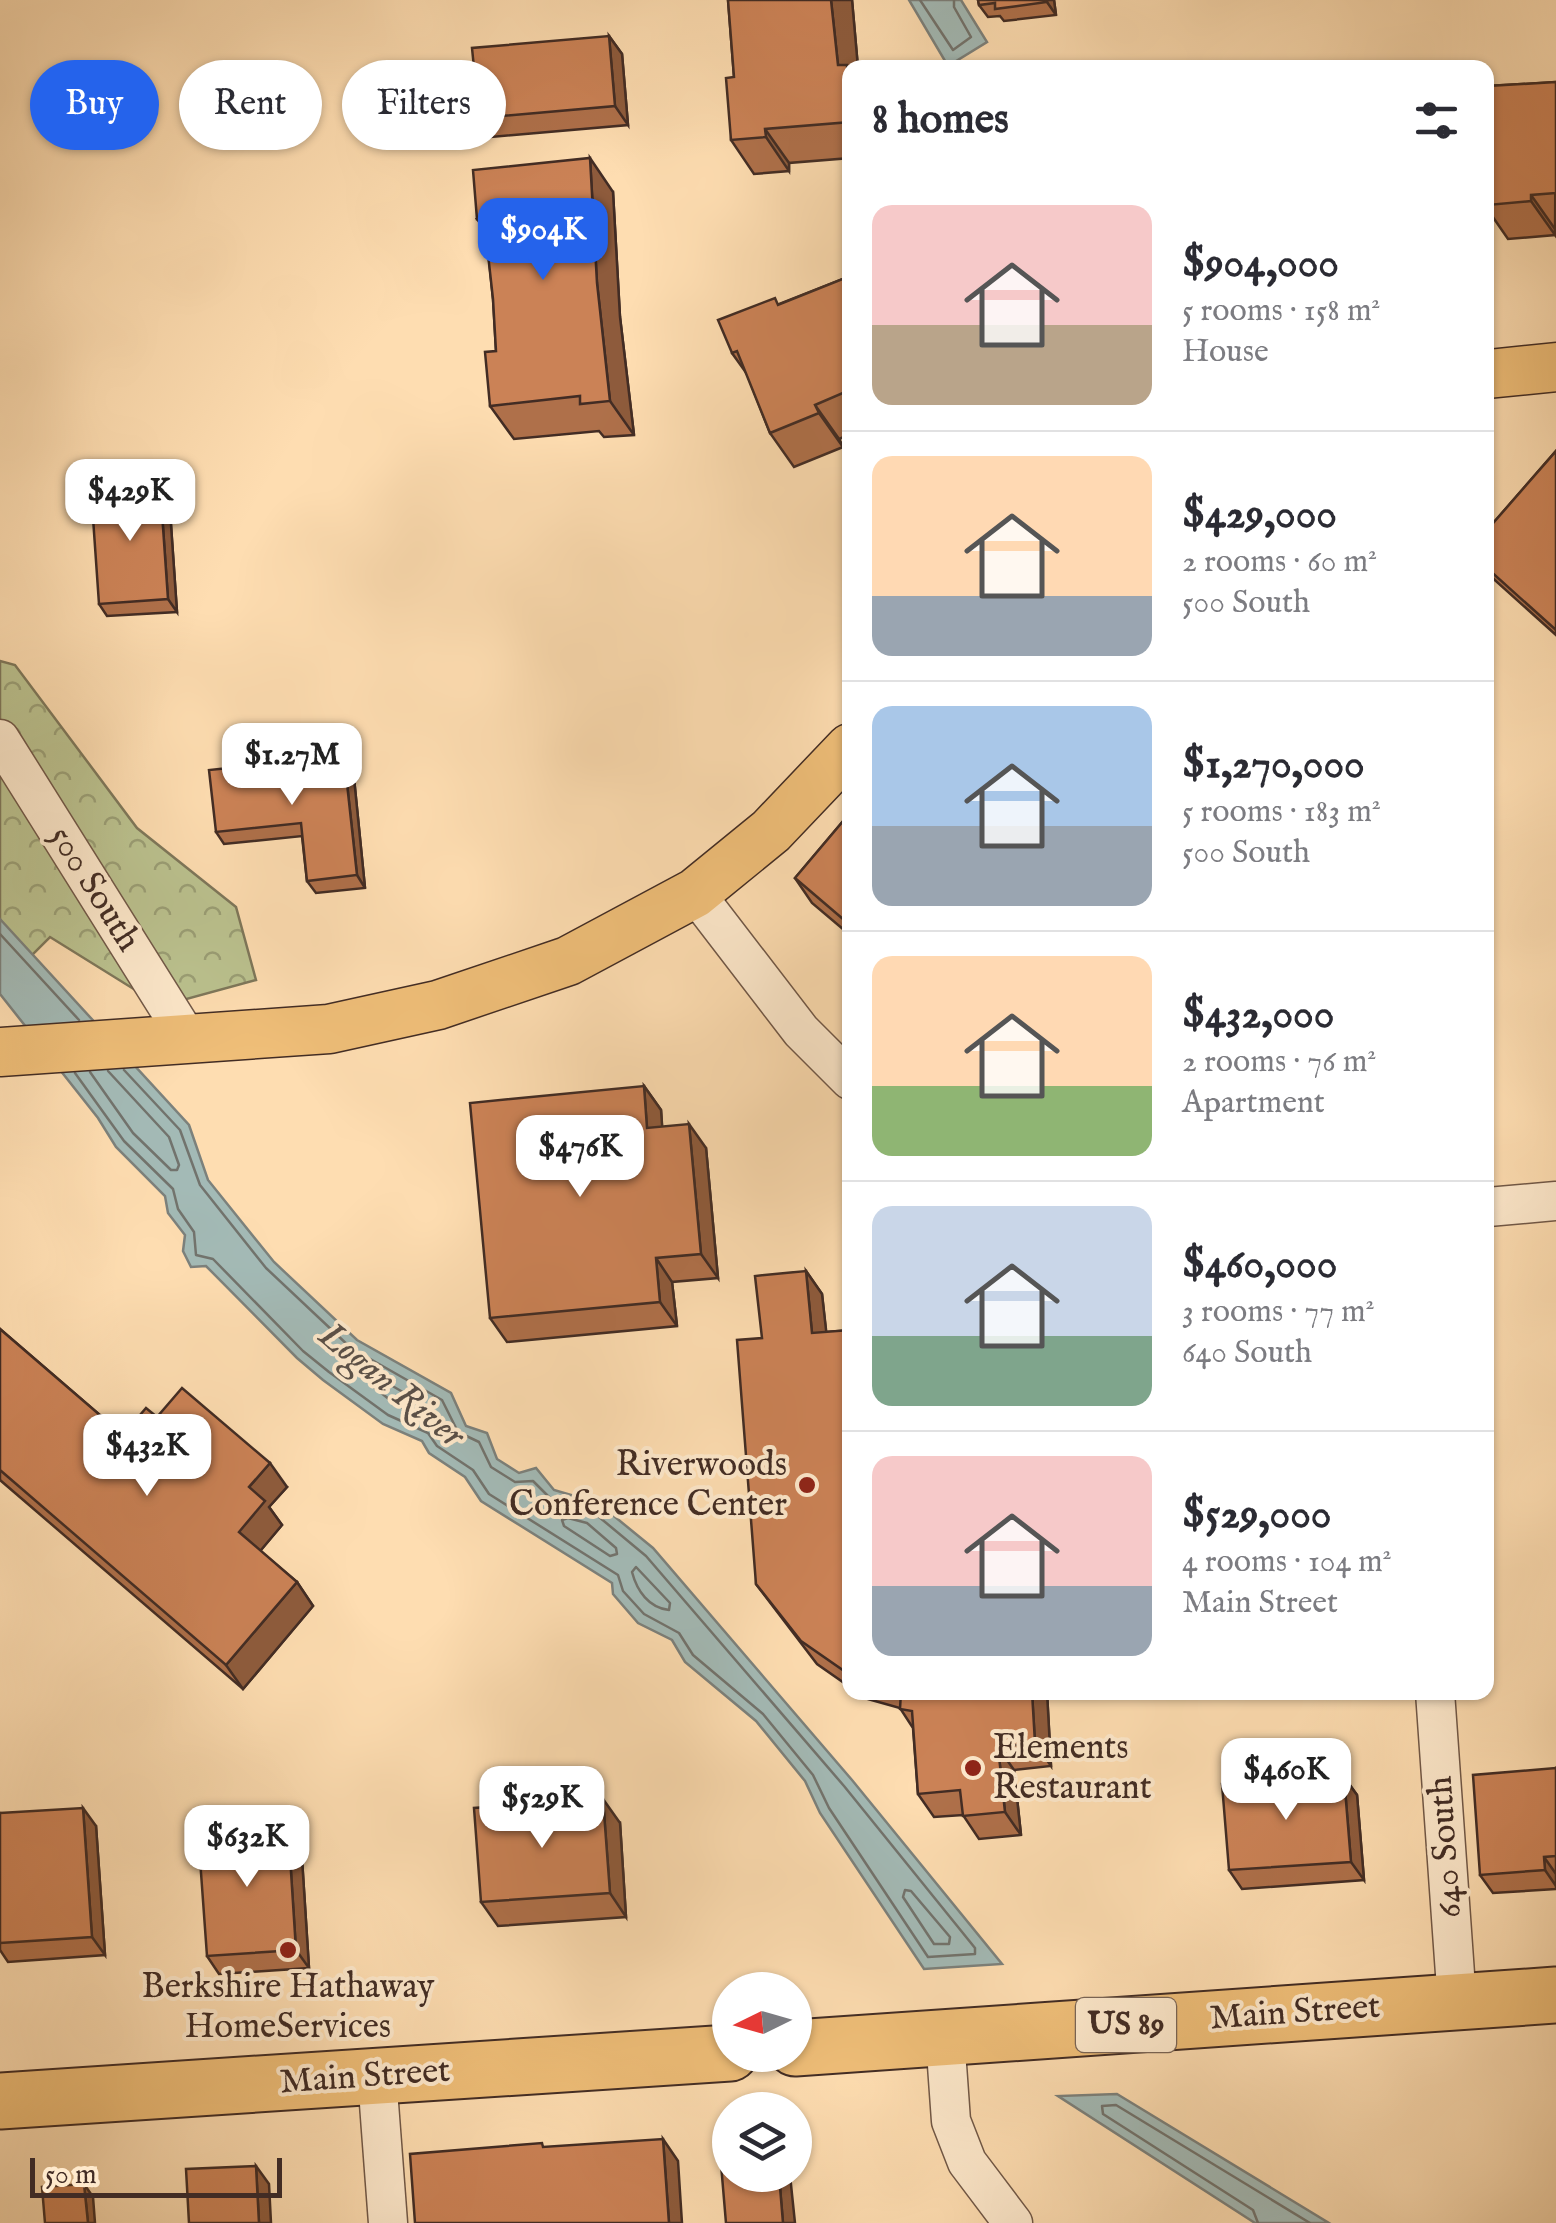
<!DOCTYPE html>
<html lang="en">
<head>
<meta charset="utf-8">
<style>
  :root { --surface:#fff; --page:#f2f2f3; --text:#2b2b33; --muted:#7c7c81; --line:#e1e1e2; --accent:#2563eb }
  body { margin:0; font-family:"IM FELL English",serif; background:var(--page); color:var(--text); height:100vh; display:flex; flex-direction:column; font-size:38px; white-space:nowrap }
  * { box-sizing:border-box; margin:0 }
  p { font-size:32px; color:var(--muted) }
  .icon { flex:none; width:55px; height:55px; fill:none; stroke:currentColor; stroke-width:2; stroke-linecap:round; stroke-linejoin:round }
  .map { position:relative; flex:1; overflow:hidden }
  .details { position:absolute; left:842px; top:60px; width:652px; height:1640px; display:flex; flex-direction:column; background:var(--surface); border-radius:20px; box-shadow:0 2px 8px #0004 }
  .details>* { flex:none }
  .guide { position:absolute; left:30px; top:60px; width:662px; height:90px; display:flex; gap:20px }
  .needle { width:65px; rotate:265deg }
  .fabs { position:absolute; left:712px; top:1972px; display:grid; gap:20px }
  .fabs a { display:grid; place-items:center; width:100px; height:100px; border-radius:50%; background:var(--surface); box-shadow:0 2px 8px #0004; font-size:50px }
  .scale { position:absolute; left:30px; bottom:25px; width:252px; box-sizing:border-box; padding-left:10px; border:5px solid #422c24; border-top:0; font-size:28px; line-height:35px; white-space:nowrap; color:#422c24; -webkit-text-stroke:8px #fee9cc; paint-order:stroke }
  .price { position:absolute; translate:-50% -85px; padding:0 22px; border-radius:20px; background:#fff; color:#222; font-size:32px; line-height:65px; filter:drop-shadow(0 2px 5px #0008) }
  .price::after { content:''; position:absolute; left:50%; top:60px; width:30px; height:22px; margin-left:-15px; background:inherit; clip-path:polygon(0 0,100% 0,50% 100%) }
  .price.active { background:var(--accent); color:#fff }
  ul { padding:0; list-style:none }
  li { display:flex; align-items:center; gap:30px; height:250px; padding:0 30px }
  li+li { border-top:2px solid var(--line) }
  li span { display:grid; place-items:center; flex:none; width:280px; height:200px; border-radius:20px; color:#555 }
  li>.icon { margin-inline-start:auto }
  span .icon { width:120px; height:120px; fill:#fffc; stroke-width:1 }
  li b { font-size:42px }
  h2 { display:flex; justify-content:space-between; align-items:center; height:120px; padding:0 30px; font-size:42px }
  .pill { padding:0 35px; border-radius:45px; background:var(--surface); box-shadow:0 2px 8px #0004; font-size:35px; line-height:90px }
  .pill.active { background:var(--accent); color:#fff }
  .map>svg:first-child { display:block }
</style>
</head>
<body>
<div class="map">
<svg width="1556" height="2223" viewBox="0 0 1556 2223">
  <defs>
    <pattern id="forest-crowns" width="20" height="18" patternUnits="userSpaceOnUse" patternTransform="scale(2.5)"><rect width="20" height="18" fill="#bbc28f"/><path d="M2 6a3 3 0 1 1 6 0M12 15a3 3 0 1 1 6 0" fill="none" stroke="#9a9e75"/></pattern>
  </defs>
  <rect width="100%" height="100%" fill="#feddb1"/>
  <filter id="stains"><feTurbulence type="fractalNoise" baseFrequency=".002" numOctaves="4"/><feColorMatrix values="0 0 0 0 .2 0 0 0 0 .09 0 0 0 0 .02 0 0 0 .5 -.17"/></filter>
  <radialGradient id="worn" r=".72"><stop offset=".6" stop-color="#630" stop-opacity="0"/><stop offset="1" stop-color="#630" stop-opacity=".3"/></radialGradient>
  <path fill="url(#forest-crowns)" stroke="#7e775a" stroke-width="2.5" d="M0,661L15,665L137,828L236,907L256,980L161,1006L50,937L0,987Z"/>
  <g fill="#a3bab6" stroke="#7c817c" stroke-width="2.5">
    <path d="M909,0H961L987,42L948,66Z"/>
    <path d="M0,919L189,1125L208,1180L274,1262L357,1340L451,1393L466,1426L487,1433L497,1459L519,1473L536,1468L554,1490L598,1503L653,1548L852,1780L1002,1964L924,1969L820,1813L805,1781L756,1721L685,1662L672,1640L638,1623L613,1594L612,1583L481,1501L465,1477L429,1453L422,1441L383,1424L323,1380L297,1358L206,1266L191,1267L183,1251L185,1235L168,1213L165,1196L116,1147L98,1118L0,994Z"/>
    <path d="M1117,2094L1329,2223H1255L1058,2096Z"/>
  </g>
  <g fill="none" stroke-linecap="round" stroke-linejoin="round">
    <g stroke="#72736d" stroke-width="2.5">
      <path d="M920,0L953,50L971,37L954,7V0"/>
      <path d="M0,934L79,1020"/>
      <path d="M90,1072L133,1133L171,1170H177L179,1165L169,1137L108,1071"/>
      <path d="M75,1073L124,1141L173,1189L178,1209L194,1232L196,1255L213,1259L303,1351L329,1372L388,1415L428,1433L437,1446L473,1470L489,1494L618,1575L623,1591L644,1614L679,1633L693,1655L763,1714L813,1775L829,1808L928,1957L975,1954V1948L844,1786L646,1556L593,1512L551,1499L533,1481L515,1482L491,1467L479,1442L458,1432L442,1400L351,1348L266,1268L200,1185L180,1130L124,1070"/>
      <path d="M377,1377L432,1409L434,1417L428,1419L395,1404L370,1384L371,1378Z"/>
      <path d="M568,1518L587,1523L616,1548L617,1554L610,1556L564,1526L562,1520Z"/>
      <path d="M636,1567L670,1603L669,1610C649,1608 637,1591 632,1572Z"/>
      <path d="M905,1890L911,1891L950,1937L949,1944H934L903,1897Z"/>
      <path d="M1258,2223L1253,2210L1103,2114L1102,2106L1116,2105L1310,2223"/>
    </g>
    <g stroke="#715847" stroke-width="41">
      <g id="minor">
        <path d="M0,739L188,1039"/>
        <path d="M695,893L801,1031L850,1080"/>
        <path d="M1488,1207L1556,1201"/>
        <path d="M1435,1692L1457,2002"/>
        <path d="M945,2037L951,2121L967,2162L1013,2223"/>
        <path d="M377,2077L388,2223"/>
      </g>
    </g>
    <g stroke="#422c24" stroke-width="51">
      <g id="major">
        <path d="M1488,374L1556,367"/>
        <path d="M0,1052L329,1029L438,1005L568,961L695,893L771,831L850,748"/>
      </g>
    </g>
    <g stroke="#422c24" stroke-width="59">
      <g id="highway">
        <path d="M795,2048L1556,1995"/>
        <path d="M0,2101L730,2053"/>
      </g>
    </g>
    <use href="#minor" stroke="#fee9cc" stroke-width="38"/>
    <use href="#major" stroke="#efbe78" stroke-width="48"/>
    <use href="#highway" stroke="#efbe78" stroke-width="55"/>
  </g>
  <g fill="#af704a" stroke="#422c24" stroke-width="2.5">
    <path d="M728,0H852L858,68H850V158L789,163V171L754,174L731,140L734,77Z"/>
    <path d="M978,0H1054L1056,15L1004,21L1000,16L988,17L979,5Z"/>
    <path d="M609,36L622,54L628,125L491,137L479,118Z"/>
    <path d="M1556,82L1555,235L1508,239L1488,210V86Z"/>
    <path d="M613,192L620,317L634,435L604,437L599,431L514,439L490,406L496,351L493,299L486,231L477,219Z"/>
    <path d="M850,276V434L839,439L843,447L794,467L770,433L747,374L732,353L779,304Z"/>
    <path d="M1556,451V635L1488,574V529Z"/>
    <path d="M160,484L169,496L177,612L107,616L99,604Z"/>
    <path d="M344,756L353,768L365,888L316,893L307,881L302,836L224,844L216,832Z"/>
    <path d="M850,813V935L812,903L795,878Z"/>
    <path d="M644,1086L661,1110L662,1127L706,1148L718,1278L672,1282L677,1326L507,1342L490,1318Z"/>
    <path d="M806,1271L822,1294L826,1332L850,1330V1687L817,1664L756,1584L762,1338Z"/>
    <path d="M0,1329L123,1435L157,1417L287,1487L269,1507L282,1525L260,1551L297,1582L313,1606L243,1689L0,1480Z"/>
    <path d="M858,1692H1047L1051,1766L1014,1770L1021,1835L979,1839L963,1815L934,1817L918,1794L913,1728L900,1708L868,1699Z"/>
    <path d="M1556,1768V1889L1493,1893L1480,1875Z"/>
    <path d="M1344,1777L1357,1795L1364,1880L1242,1889L1229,1870Z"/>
    <path d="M0,1813L96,1826L105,1955L8,1962L0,1950Z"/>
    <path d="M620,1823L626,1917L498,1926L481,1902Z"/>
    <path d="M301,1843L309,1968L219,1974L207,1956Z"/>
  </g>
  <g fill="#8e5b3c" stroke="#422c24" stroke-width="2.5">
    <path d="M831,0H852L858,68H850V112L838,65Z"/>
    <path d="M1047,0H1054L1056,15L1047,2Z"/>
    <path d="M609,36L622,54L628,125L615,106Z"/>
    <path d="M765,129L789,163V171L766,137Z"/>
    <path d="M590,158L613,192L620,317L634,435L610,401L597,283Z"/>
    <path d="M1531,195L1555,229V235L1531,201Z"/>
    <path d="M815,405L839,439L843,447L819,413Z"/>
    <path d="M160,484L169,496L177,612L168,599Z"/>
    <path d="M344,756L353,768L365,888L357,875Z"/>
    <path d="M644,1086L661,1110L664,1152L647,1128Z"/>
    <path d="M689,1124L706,1148L718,1278L701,1254Z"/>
    <path d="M656,1258L672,1282L677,1326L660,1302Z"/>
    <path d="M806,1271L822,1294L829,1356L812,1333Z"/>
    <path d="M270,1463L287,1487L269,1507L282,1525L256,1556L239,1532L249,1487Z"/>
    <path d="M297,1582L313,1606L243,1689L226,1665Z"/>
    <path d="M1032,1692H1047L1051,1766L1035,1743Z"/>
    <path d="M998,1747L1014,1770L1021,1835L1005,1812Z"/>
    <path d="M1344,1777L1357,1795L1364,1880L1351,1862Z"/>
    <path d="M603,1799L620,1823L626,1917L610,1893Z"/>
    <path d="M83,1808L96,1826L105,1955L92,1937Z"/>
    <path d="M288,1825L301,1843L309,1968L296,1950Z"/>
    <path d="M1544,1857L1556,1874V1886L1545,1870Z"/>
    <path d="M663,2139L678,2161L682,2223H669Z"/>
    <path d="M256,2166L269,2184L271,2223H259Z"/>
    <path d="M779,2175H790L795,2223H783Z"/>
    <path d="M84,2184L93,2197L95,2223H88Z"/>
  </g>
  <g fill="#cb8256" stroke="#422c24" stroke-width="2.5">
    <path d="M728,0H831L838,65H847L850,122L765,129L766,137L731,140L726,78L734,77Z"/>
    <path d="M978,0H1047V2L995,9V3L979,5Z"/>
    <path d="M609,36L615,106L479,118L472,48Z"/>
    <path d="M1556,82V193L1531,195V201L1488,205V86Z"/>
    <path d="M590,158L597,283L610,401L580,404V396L490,406L485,352L496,351L493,299L484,218L477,219L473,170Z"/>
    <path d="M850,276V390L815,405L819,413L770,433L737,351L732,353L718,320L775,298L778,305Z"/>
    <path d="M1556,451V630L1488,569V529Z"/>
    <path d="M160,484L168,599L99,604L91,489Z"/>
    <path d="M344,756L357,875L307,881L301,823L216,832L209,770Z"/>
    <path d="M850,813V925L795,878Z"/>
    <path d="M644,1086L647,1128L689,1124L701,1254L656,1258L660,1302L490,1318L470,1103Z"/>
    <path d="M806,1271L812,1333L850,1330V1675L801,1641L756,1584L737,1340L762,1338L755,1276Z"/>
    <path d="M0,1329L123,1435L146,1408L157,1417L182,1388L270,1463L249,1487L265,1501L239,1532L297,1582L226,1665L0,1470Z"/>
    <path d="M901,1692H1032L1035,1743L998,1747L1005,1812L963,1816L960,1790L918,1794L912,1711L900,1709Z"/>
    <path d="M1556,1768V1856L1544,1857L1545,1870L1480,1875L1473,1775Z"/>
    <path d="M1344,1777L1351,1862L1229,1870L1222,1784Z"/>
    <path d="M603,1799L610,1893L481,1902L474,1808Z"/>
    <path d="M83,1808L92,1937L0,1943V1813Z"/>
    <path d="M288,1825L296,1950L207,1956L198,1831Z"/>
    <path d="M663,2139L669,2223H415L410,2154L542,2143L543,2147Z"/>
    <path d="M720,2152H730V2175H779L783,2223H726Z"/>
    <path d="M256,2166L259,2223H189L186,2169Z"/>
    <path d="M84,2184L88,2223H45L42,2187Z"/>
  </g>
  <g fill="#8f2418" stroke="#fee9cc" stroke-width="4">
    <circle cx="807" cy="1485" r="10"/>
    <circle cx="973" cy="1768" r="10"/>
    <circle cx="288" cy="1950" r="10"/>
  </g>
  <g text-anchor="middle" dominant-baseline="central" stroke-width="8" stroke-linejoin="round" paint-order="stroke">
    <rect fill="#fee9cc" stroke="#7a6556" stroke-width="2.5" x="1076" y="1998" width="100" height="54" rx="8"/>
    <g font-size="32" font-weight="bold" fill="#422c24">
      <text x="1126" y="2025">US 89</text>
    </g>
    <g font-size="35" fill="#422c24" stroke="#fee9cc">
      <text transform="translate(94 889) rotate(58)">500 South</text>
      <text transform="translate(1446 1847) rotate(-94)">640 South</text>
      <text transform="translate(1295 2013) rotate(-4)">Main Street</text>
      <text transform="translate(365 2077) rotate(-4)">Main Street</text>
    </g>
    <g font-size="35" fill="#422c24" stroke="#fee9cc" text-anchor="end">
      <text x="787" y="1465">Riverwoods<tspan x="787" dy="40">Conference Center</tspan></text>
      <text x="993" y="1748" text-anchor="start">Elements<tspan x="993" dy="40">Restaurant</tspan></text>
      <text x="288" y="1987" text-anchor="middle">Berkshire Hathaway<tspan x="288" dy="40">HomeServices</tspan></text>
    </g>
    <g font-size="38" font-style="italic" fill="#5a5048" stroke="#fee9cc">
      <text transform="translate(391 1386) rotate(39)">Logan River</text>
    </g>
  </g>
  <rect width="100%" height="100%" filter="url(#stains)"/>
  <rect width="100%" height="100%" fill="url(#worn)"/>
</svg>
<div class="fabs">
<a><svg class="needle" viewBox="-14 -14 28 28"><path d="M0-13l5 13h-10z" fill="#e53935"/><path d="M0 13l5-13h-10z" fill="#7c7c81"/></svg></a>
<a><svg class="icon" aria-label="layers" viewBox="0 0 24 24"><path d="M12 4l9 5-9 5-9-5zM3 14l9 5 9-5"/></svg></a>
</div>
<div class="scale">50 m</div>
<b class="price active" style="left:543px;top:283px">$904K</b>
<b class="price" style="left:130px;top:544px">$429K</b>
<b class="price" style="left:292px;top:808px">$1.27M</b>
<b class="price" style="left:580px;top:1200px">$476K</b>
<b class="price" style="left:147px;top:1499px">$432K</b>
<b class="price" style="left:1286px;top:1823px">$460K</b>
<b class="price" style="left:542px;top:1851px">$529K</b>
<b class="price" style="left:247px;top:1890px">$632K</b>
<div class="guide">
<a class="pill active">Buy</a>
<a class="pill">Rent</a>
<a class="pill">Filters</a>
</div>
<section class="details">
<h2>8 homes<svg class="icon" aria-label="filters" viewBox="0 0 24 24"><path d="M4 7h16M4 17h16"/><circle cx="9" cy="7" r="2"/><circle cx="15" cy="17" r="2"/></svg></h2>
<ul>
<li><span style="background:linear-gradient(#f6c9c9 60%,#b9a48a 0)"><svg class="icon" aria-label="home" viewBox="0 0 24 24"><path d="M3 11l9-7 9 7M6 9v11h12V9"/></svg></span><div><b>$904,000</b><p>5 rooms · 158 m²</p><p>House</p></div></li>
<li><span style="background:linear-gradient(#ffd9b3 70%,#9aa5b1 0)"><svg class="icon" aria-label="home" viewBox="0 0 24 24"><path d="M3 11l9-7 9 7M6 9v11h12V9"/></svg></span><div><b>$429,000</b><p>2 rooms · 60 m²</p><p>500 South</p></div></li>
<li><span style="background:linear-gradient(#a9c7e8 60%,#9aa5b1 0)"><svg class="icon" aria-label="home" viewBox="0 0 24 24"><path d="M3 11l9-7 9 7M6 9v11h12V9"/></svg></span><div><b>$1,270,000</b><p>5 rooms · 183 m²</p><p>500 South</p></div></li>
<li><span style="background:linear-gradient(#ffd9b3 65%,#8fb573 0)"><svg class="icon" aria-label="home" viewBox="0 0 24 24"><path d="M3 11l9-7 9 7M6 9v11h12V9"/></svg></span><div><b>$432,000</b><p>2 rooms · 76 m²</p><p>Apartment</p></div></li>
<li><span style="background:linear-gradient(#c9d6e8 65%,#7fa58c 0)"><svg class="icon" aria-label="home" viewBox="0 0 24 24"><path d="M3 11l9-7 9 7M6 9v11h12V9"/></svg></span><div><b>$460,000</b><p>3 rooms · 77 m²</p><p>640 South</p></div></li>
<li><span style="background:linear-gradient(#f6c9c9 65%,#9aa5b1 0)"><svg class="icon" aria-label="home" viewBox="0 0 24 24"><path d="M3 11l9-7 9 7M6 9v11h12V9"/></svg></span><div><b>$529,000</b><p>4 rooms · 104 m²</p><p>Main Street</p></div></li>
</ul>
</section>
</div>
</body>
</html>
